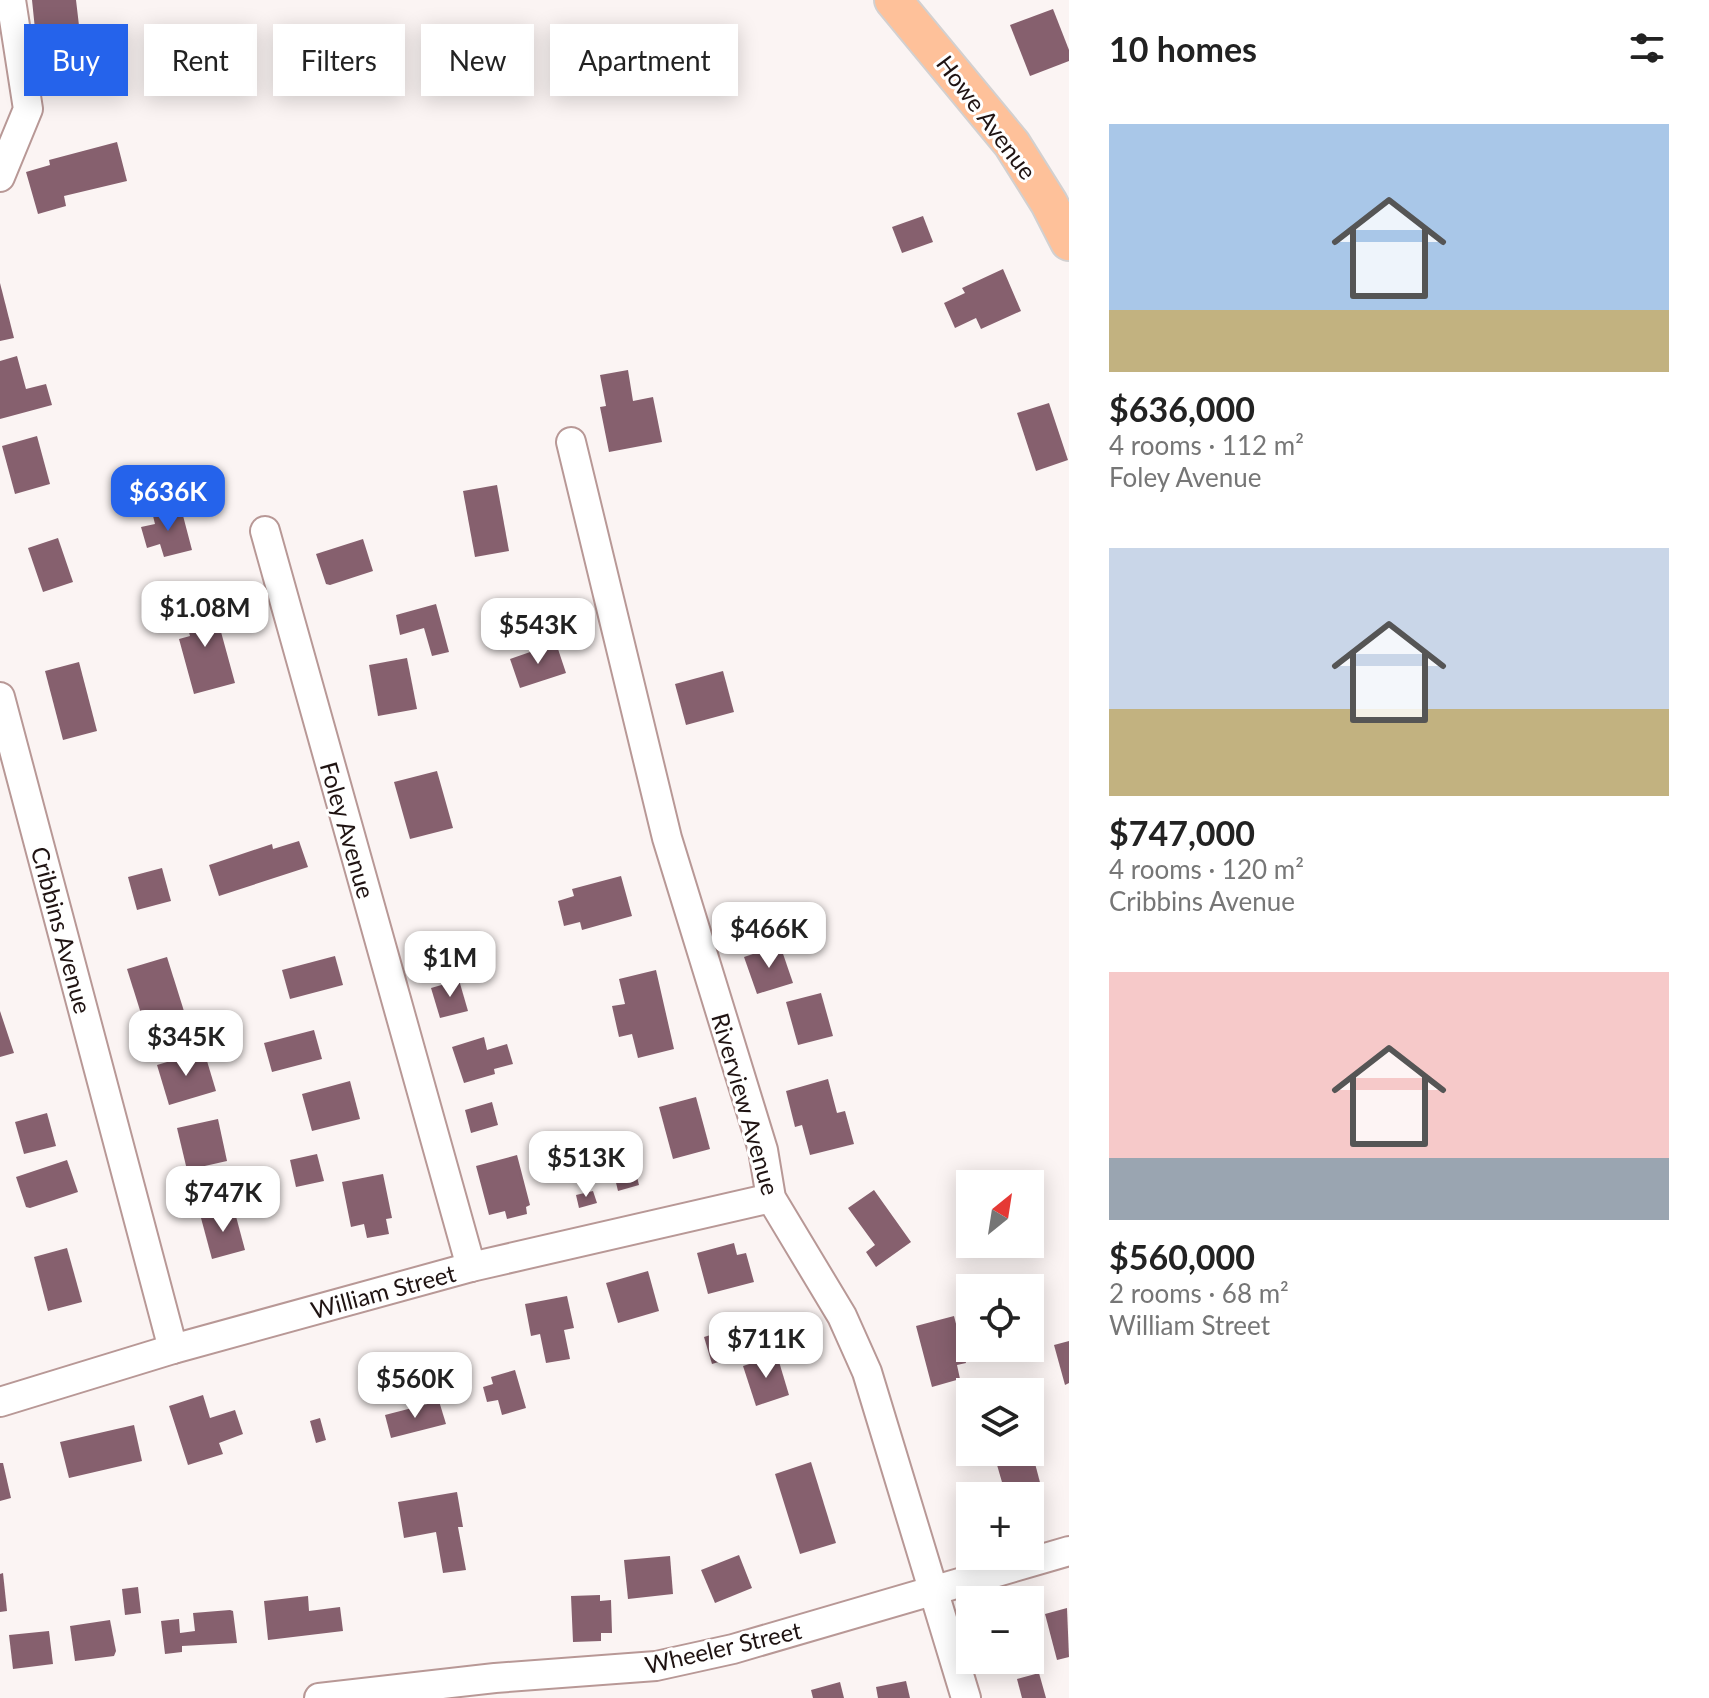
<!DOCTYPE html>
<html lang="en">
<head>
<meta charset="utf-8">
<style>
  :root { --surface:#fff; --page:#f6f6f6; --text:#222; --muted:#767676; --accent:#2563eb }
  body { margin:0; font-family:Lato,sans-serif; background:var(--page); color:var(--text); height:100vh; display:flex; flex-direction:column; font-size:30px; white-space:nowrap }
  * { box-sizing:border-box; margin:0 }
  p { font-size:26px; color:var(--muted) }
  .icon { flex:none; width:44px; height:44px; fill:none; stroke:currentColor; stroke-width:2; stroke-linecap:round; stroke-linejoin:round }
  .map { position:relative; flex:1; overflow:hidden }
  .drawer { display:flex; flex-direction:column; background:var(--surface); width:640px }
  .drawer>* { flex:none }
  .guide { position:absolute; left:24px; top:24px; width:760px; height:72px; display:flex; gap:16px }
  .needle { width:52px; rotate:30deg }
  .tools { position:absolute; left:956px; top:1170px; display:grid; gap:16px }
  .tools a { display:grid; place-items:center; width:88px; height:88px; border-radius:0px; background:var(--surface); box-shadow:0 4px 20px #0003; font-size:40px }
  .price { position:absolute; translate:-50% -68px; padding:0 18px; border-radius:16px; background:#fff; color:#222; font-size:26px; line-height:52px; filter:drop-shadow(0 2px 4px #0008) }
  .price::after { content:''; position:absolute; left:50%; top:48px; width:24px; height:18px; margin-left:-12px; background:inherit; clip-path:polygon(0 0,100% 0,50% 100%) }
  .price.on { background:var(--accent); color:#fff }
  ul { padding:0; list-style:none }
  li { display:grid; align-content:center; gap:16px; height:424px; padding:0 40px }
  li span { display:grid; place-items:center; height:248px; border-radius:0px; color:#555 }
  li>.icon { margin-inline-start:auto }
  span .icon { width:144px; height:144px; fill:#fffc; stroke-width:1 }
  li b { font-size:34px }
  h2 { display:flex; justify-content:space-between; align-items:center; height:96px; padding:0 40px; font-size:34px }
  .pill { padding:0 28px; border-radius:0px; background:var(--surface); box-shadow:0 4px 20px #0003; font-size:28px; line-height:72px }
  .pill.on { background:var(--accent); color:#fff }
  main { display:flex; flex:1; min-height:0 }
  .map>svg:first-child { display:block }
</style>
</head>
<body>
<main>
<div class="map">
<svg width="1069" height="1698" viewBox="0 0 1069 1698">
  <rect width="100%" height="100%" fill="#fbf4f3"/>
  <g fill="#86606e">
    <path d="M32,0H76L80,34H84L87,59L44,65L41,41L36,39Z"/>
    <path d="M1053,9L1069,50V61L1030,76L1010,25Z"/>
    <path d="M117,142L127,181L64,196L66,206L38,214L26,172L50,165L49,160Z"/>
    <path d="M923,216L933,242L902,253L892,227Z"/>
    <path d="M1003,269L1021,311L981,329L976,318L955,328L944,303L965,293L962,288Z"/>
    <path d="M0,283L14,338L0,341Z"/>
    <path d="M17,356L26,389L46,384L52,405L0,419V361Z"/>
    <path d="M628,370L633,401L653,397L662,442L609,452L600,407L606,406L600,375Z"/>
    <path d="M1049,403L1068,460L1036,471L1017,413Z"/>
    <path d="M37,436L50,484L15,494L2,446Z"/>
    <path d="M174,471L180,499L150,506L144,477Z"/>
    <path d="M497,485L509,551L475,557L463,491Z"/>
    <path d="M181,508L192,550L164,557L160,544L147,548L141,527L155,524L153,516Z"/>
    <path d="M58,538L73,582L43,592L28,548Z"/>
    <path d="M363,539L373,571L330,585L326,584L316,554Z"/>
    <path d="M212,599L235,683L194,694L179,639L190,636L182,607Z"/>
    <path d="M436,604L449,652L432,656L424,628L400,635L396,615Z"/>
    <path d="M556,643L566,673L520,688L510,659Z"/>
    <path d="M407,658L417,709L378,716L369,665Z"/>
    <path d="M79,662L97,731L63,740L45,671Z"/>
    <path d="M723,671L734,712L686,725L675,684Z"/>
    <path d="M437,771L453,828L410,839L394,782Z"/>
    <path d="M299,841L308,867L219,896L209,865L272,844L273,849Z"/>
    <path d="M162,868L171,901L137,910L128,877Z"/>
    <path d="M621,876L632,916L582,930L580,922L564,926L558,901L574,896L572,889Z"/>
    <path d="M780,945L793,983L757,994L744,957Z"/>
    <path d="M335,956L343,985L290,999L282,970Z"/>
    <path d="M167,957L189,1027L149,1039L127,969Z"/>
    <path d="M656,970L674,1049L638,1058L632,1034L619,1037L612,1006L625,1004L619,979Z"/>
    <path d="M459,980L468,1011L440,1018L431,988Z"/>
    <path d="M821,993L833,1036L798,1045L786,1002Z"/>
    <path d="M0,1011L14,1053L0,1057Z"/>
    <path d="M314,1030L322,1059L272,1072L264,1043Z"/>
    <path d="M484,1037L487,1050L507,1044L513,1064L494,1069L495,1074L464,1083L452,1047Z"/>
    <path d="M204,1051L216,1091L169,1105L157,1065Z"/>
    <path d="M828,1079L837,1113L845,1111L854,1144L810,1155L802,1125L795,1127L786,1091Z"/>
    <path d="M350,1081L360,1119L312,1131L302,1094Z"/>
    <path d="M696,1097L710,1149L673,1159L659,1107Z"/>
    <path d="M492,1102L498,1125L471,1133L465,1110Z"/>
    <path d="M47,1113L56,1146L24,1154L15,1122Z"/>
    <path d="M218,1119L227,1161L187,1170L177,1128Z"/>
    <path d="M317,1154L324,1181L296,1187L290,1160Z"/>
    <path d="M517,1155L530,1205L526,1207L527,1214L507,1219L505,1211L489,1215L476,1166Z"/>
    <path d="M67,1160L78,1192L30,1208L26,1207L16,1177Z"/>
    <path d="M633,1161L639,1185L618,1191L612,1166Z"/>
    <path d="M383,1174L392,1218L386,1219L389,1234L367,1238L364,1224L351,1227L342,1182Z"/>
    <path d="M874,1190L911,1242L876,1267L866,1252L875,1245L848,1208Z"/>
    <path d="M593,1191L597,1203L579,1208L576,1195Z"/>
    <path d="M234,1209L245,1250L212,1259L201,1218Z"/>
    <path d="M734,1243L737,1255L746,1253L754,1282L708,1294L697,1253Z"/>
    <path d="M67,1248L82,1302L48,1311L34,1257Z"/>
    <path d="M648,1271L659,1311L618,1323L606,1283Z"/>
    <path d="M567,1296L574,1328L564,1330L570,1359L546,1363L540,1334L531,1336L525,1304Z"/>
    <path d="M954,1316L966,1363L957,1365L960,1379L932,1387L916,1326Z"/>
    <path d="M730,1329L738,1356L712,1364L704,1337Z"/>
    <path d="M1069,1341V1383L1065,1385L1054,1345Z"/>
    <path d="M777,1355L789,1395L756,1406L743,1366Z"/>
    <path d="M515,1370L526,1408L502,1415L498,1400L487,1402L483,1387L493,1384L491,1377Z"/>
    <path d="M203,1395L210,1418L235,1410L243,1434L219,1443L223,1454L188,1465L169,1406Z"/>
    <path d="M439,1401L446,1424L391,1438L385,1415Z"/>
    <path d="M320,1418L326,1440L316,1443L310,1421Z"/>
    <path d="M134,1425L142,1461L69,1478L60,1442Z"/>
    <path d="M1016,1452H1032L1042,1490L1020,1496H1006L995,1458Z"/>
    <path d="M811,1462L836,1543L800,1554L775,1474Z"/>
    <path d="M0,1463H3L11,1498L0,1501Z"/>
    <path d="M457,1492L463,1527H458L466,1570L443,1573L436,1532L404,1538L398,1502Z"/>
    <path d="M739,1555L752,1588L715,1603L701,1570Z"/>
    <path d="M670,1556L673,1594L628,1599L624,1560Z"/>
    <path d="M3,1573L7,1611L0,1612V1574Z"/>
    <path d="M138,1587L141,1613L125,1615L122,1589Z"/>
    <path d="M600,1595V1601L611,1600L612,1633H601V1641L573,1642L571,1596Z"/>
    <path d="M308,1596L309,1611L340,1607L343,1631L268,1640L264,1601Z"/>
    <path d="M1067,1608L1069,1657L1057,1660L1045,1614Z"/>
    <path d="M230,1610L233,1611L237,1643L182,1646V1652L165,1654L161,1621L179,1619L180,1633L195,1631L193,1613Z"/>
    <path d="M110,1620L116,1651L114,1656L75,1661L70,1626Z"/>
    <path d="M49,1631L53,1664L13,1669L9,1635Z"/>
    <path d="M1039,1673L1046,1698H1022L1017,1679Z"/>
    <path d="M906,1681L910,1698H878L876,1687Z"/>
    <path d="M840,1682L844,1698H813L811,1690Z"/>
  </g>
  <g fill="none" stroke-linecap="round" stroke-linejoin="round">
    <g stroke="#b89896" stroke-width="32">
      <g id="minor">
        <path d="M0,177L28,109L11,0"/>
        <path d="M571,442L667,838L763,1150L771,1198L842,1316L867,1372L966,1698"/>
        <path d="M265,531L471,1267"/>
        <path d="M0,697L173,1349"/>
        <path d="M0,1402L173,1349L471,1267L771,1198"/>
        <path d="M319,1698L495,1678L656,1666L733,1649L1069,1551"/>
      </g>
    </g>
    <g stroke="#d2d0d0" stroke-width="40">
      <path id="major" d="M893,0L1012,144L1049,203L1069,242"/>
    </g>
    <use href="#minor" stroke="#fff" stroke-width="28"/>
    <use href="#major" stroke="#fec19a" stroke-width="36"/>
  </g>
  <g text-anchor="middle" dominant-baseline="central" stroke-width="6" stroke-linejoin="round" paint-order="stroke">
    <g font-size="24" fill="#1f1312" stroke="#fff">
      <text transform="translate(987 117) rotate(53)">Howe Avenue</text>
      <text transform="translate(348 830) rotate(74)">Foley Avenue</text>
      <text transform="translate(62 930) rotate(75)">Cribbins Avenue</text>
      <text transform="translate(746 1104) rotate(74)">Riverview Avenue</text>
      <text transform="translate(383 1291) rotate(-15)">William Street</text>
      <text transform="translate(723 1647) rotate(-13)">Wheeler Street</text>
    </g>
  </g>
</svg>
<div class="tools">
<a><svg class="needle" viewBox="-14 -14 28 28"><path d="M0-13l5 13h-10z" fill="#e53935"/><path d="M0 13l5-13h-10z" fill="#767676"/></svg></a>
<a><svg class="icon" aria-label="locate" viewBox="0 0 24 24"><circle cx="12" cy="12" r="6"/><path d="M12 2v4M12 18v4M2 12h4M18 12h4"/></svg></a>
<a><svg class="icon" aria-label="layers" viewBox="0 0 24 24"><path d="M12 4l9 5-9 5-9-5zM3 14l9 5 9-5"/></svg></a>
<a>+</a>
<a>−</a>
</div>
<b class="price on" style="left:168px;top:533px">$636K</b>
<b class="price" style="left:205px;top:649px">$1.08M</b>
<b class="price" style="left:538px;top:666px">$543K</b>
<b class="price" style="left:769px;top:970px">$466K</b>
<b class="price" style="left:450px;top:999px">$1M</b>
<b class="price" style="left:186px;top:1078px">$345K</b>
<b class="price" style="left:586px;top:1199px">$513K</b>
<b class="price" style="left:223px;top:1234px">$747K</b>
<b class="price" style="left:766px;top:1380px">$711K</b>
<b class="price" style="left:415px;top:1420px">$560K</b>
<div class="guide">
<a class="pill on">Buy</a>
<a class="pill">Rent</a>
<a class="pill">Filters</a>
<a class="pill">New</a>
<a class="pill">Apartment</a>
</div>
</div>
<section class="drawer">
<h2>10 homes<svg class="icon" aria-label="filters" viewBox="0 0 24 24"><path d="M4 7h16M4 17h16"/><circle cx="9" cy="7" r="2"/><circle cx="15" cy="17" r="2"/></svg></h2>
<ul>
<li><span style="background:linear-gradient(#a9c7e8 75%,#c2b280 0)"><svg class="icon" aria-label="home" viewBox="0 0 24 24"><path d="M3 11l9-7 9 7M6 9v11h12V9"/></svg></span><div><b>$636,000</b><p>4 rooms · 112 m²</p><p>Foley Avenue</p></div></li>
<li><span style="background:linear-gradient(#c9d6e8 65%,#c2b280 0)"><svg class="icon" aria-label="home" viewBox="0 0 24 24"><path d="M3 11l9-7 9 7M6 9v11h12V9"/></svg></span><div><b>$747,000</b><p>4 rooms · 120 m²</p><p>Cribbins Avenue</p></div></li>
<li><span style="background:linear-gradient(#f6c9c9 75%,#9aa5b1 0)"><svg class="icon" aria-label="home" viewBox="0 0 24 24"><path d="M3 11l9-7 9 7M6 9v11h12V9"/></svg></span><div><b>$560,000</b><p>2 rooms · 68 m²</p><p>William Street</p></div></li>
</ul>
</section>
</main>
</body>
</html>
